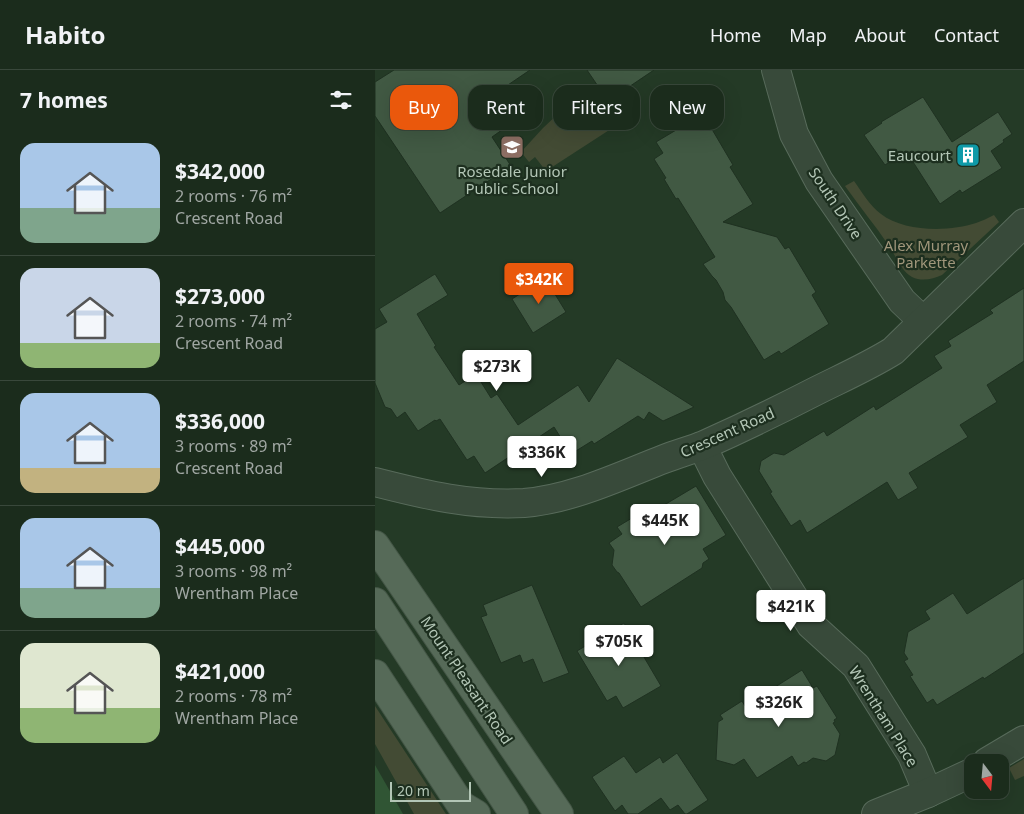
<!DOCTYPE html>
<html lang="en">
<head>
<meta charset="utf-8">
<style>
  :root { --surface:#1b2c1c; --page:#283829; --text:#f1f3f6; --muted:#a0a7a3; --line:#39483b; --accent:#ea580c }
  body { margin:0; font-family:"Noto Sans",sans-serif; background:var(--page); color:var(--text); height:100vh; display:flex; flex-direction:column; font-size:19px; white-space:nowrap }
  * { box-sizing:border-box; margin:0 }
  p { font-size:16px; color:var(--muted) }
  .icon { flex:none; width:28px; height:28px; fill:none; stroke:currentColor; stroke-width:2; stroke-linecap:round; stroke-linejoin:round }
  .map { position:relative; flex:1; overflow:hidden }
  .side { display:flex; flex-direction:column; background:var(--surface); width:375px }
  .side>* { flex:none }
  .hud { position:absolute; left:15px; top:15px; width:475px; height:45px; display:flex; gap:10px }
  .needle { width:32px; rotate:164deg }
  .fabs { position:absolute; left:589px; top:684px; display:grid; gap:10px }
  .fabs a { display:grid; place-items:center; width:45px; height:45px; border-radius:10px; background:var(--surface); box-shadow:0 5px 20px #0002,0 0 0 1px var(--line); font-size:25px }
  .scale { position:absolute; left:15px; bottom:12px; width:81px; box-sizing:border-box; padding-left:5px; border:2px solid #b3c6b6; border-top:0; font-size:14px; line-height:18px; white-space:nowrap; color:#b3c6b6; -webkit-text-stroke:4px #1d2f1f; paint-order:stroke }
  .price { position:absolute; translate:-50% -42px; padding:0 11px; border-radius:5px; background:#fff; color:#222; font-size:16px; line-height:32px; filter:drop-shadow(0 1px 2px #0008) }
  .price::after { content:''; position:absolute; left:50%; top:30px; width:15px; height:11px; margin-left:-8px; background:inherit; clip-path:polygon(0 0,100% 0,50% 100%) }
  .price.active { background:var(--accent); color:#fff }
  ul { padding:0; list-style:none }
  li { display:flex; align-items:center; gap:15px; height:125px; padding:0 20px }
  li+li { border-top:1px solid var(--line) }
  li span { display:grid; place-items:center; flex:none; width:140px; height:100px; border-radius:15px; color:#555 }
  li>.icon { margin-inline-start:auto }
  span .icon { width:60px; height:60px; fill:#fffc; stroke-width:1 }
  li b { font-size:21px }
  h2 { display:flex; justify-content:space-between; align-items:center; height:60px; padding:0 20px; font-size:21px }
  .tag { padding:0 18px; border-radius:15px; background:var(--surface); box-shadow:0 5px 20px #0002,0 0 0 1px var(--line); font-size:18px; line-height:45px }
  .tag.active { background:var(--accent); color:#fff }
  header { display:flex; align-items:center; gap:30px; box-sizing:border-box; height:70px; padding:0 25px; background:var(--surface); border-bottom:1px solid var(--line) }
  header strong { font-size:24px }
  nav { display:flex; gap:28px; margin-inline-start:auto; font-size:18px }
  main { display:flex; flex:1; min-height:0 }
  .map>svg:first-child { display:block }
</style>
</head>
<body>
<header>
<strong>Habito</strong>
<nav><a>Home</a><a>Map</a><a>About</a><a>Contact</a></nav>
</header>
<main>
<section class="side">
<h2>7 homes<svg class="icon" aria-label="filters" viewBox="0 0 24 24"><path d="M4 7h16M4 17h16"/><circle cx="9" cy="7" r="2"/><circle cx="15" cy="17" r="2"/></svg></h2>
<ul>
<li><span style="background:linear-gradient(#a9c7e8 65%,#7fa58c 0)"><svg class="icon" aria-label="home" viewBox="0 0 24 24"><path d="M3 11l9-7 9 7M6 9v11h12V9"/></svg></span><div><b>$342,000</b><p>2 rooms · 76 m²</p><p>Crescent Road</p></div></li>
<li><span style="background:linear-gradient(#c9d6e8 75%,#8fb573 0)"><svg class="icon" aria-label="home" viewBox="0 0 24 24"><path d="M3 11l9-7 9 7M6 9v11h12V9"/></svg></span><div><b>$273,000</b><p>2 rooms · 74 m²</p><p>Crescent Road</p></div></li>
<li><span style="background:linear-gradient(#a9c7e8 75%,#c2b280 0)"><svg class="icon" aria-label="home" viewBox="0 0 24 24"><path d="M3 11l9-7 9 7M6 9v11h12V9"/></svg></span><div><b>$336,000</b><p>3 rooms · 89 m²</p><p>Crescent Road</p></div></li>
<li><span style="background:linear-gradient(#a9c7e8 70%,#7fa58c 0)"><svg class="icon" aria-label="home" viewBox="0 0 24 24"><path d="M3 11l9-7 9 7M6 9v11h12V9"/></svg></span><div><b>$445,000</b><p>3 rooms · 98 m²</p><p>Wrentham Place</p></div></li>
<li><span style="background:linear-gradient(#dfe7d0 65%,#8fb573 0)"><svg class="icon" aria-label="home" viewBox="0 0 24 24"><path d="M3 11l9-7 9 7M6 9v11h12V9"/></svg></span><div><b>$421,000</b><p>2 rooms · 78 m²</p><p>Wrentham Place</p></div></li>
</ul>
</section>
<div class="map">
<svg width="649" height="744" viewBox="0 0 649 744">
  <rect width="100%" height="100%" fill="#243a26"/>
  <g fill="#434b34">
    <path d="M219,29L244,35L242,55L171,101L160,87L154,92L146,82L168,58L184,43Z"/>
    <path d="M479,111C487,122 495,136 506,144C529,162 574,162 601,153C607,151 613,148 619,145L624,152L567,205C558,209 547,212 537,207C526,201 521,186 514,176C500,155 484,136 470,116Z"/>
    <path d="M0,636L71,744H39L0,674Z"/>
    <path d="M649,689V706L640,710L634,698Z"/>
  </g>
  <path fill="#305534" d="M0,695L28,744H0Z"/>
  <g fill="#415943" stroke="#1f3121">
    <path d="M19,0H155L130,17L148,45L117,67L136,96L65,143L0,46V12Z"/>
    <path d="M212,0H279L233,31Z"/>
    <path d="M548,27L577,72L623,42L637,64L628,70L629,72L616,81L627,98L587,123L585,120L565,134L531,81L510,95L489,65L507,53L506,52Z"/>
    <path d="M328,44L358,95L355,97L378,134L348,152L402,167L410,179L414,177L441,222L437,225L454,254L406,284L404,281L389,290L356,237L350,230L348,222L341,210L337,206L328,194L340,187L303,128L301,129L289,109L291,108L279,89L288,83L281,72Z"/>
    <path d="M60,204L73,225L42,244L61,276L59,277L84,315L101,304L116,328L122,324L143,355L203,315L214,332L242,288L319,337L288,351L274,342L269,350L263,346L219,374L217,371L196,384L179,357L110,403L99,386L92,390L65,349L61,351L60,350L43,361L30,342L22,348L16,339L10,337L0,313V259L12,252L4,239Z"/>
    <path d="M170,208L191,242L158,263L137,229Z"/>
    <path d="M649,218V291L612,315L622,332L585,355L593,367L534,403L543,418L523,430L512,412L432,463L425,450L416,456L395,423L397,422L384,401L386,391L399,383L409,385L449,361L452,366L499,336L501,340L567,298L559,286L576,276L573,271L618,243L615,240Z"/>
    <path d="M321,416L351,465L328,479L334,489L328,493L327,498L266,537L244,503L242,502L237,495L239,480L234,473L247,464L242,457L262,445L264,450Z"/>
    <path d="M649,508V583L609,609L608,607L562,635L558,629L552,633L535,606L538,605L529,591L533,589L529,583L533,562L555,549L550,541L578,523L592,544Z"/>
    <path d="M157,515L194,603L168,613L158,589L148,593L145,585L126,593L106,547L112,545L108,535Z"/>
    <path d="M249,553L286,616L248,638L241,626L232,631L202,581Z"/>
    <path d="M427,600L438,618L442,616L462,648L459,650L460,652L458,653L465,664L460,685L451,691L438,688L431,693L429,692L423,696L417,686L382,708L369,689L359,695L341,690L343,652L348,649L345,645L367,631L370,636Z"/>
    <path d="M302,683L333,730L312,744H310L303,735L295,740L286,728L263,744H253L247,735L240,741L217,707L249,686L261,703L285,687L288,693Z"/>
  </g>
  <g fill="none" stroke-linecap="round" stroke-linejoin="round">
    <g stroke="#586b5b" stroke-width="30">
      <g id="minor">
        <path d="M401,0L419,64L444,111L527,231L548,251"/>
        <path d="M327,376L342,406L436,555L481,596L537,685L553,723"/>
        <path d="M0,412C51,425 96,436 149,433C198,429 245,406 289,389C302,384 316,380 329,375C367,358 404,340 441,321C467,308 494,296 518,281L649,153"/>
        <path d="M612,692L649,670"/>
        <path d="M501,744L553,723L598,702"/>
      </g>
    </g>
    <g stroke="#445646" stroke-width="30">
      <g id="major">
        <path d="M0,475L184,744"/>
        <path d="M0,532L139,744"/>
        <path d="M0,604L86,735L101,744"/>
      </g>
    </g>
    <use href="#minor" stroke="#384a3a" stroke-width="28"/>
    <use href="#major" stroke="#566a58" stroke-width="28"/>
  </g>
  <defs>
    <g id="school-square" transform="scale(1.25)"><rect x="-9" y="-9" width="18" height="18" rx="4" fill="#8d6e63" stroke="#1d2f1f"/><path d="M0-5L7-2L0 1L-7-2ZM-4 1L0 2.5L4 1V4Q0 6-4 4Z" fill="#fff"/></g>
    <g id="building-square" transform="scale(1.25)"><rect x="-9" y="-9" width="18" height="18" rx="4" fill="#0f9aa8" stroke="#1d2f1f"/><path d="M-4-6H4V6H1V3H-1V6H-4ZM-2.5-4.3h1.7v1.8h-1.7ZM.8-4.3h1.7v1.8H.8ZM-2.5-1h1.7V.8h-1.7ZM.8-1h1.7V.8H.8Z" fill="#fff"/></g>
  </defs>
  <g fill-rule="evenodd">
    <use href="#school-square" x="137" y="77"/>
    <use href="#building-square" x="593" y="85"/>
  </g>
  <g text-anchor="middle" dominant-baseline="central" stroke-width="4.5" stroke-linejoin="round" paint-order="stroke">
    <g font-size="15" fill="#b3c6b6" stroke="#1d2f1f" text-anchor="end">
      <text x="576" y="85">Eaucourt</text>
      <text x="137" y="101" text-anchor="middle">Rosedale Junior<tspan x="137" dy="17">Public School</tspan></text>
    </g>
    <g font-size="15" fill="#b3c6b6" stroke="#1d2f1f">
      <text transform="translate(461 133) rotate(56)">South Drive</text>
      <text transform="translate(352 362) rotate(-24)">Crescent Road</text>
      <text transform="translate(92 610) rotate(56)">Mount Pleasant Road</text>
      <text transform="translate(509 646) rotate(58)">Wrentham Place</text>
    </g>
    <g font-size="15" fill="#a0967b" stroke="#1d2f1f">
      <text x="551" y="175">Alex Murray<tspan x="551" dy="17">Parkette</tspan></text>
    </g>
  </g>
</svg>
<div class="fabs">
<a><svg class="needle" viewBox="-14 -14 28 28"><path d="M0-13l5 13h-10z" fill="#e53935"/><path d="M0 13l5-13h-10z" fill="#a0a7a3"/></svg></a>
</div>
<div class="scale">20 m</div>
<b class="price active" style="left:164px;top:235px">$342K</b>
<b class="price" style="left:122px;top:322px">$273K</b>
<b class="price" style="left:167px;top:408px">$336K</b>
<b class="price" style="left:290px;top:476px">$445K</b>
<b class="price" style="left:416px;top:562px">$421K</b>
<b class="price" style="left:244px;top:597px">$705K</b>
<b class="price" style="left:404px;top:658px">$326K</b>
<div class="hud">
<a class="tag active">Buy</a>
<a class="tag">Rent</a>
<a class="tag">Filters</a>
<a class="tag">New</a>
</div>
</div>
</main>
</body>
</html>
